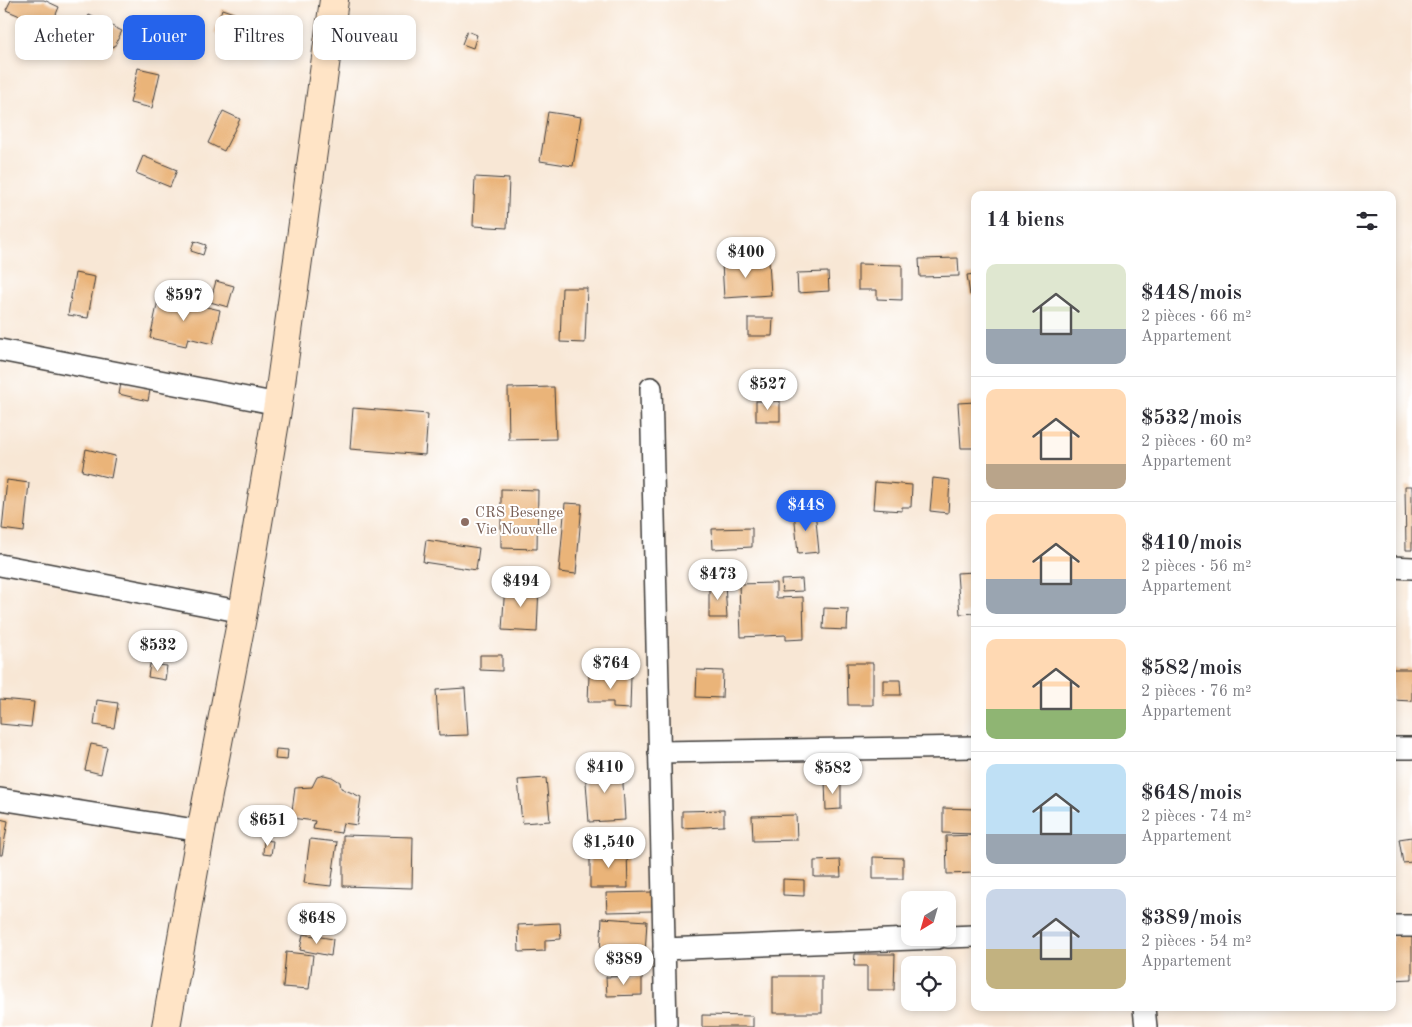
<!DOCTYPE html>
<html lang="fr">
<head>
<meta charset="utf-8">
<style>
  :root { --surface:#fff; --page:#f2f2f3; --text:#2b2b33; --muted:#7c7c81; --line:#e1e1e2; --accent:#2563eb }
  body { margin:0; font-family:"Old Standard TT",serif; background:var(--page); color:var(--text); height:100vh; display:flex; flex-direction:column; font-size:19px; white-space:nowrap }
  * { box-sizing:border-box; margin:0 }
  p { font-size:16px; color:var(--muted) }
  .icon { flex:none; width:28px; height:28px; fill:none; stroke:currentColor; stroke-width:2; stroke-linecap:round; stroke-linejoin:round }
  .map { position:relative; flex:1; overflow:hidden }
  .panel { position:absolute; left:971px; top:191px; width:425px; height:820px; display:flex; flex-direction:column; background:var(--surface); border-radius:10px; box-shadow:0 2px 8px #0003 }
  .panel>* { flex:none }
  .banner { position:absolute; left:15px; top:15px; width:475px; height:45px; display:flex; gap:10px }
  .needle { width:32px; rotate:217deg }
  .fabs { position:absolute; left:901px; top:891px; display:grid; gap:10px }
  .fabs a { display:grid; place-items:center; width:55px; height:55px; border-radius:10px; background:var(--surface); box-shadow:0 2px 8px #0003; font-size:25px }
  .price { position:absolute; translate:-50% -42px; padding:0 11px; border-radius:18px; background:#fff; color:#222; font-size:16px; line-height:32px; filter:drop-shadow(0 1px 2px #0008) }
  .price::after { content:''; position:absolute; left:50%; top:30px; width:15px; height:11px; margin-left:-8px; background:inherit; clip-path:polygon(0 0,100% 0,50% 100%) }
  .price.on { background:var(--accent); color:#fff }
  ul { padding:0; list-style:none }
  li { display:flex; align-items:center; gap:15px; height:125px; padding:0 15px }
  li+li { border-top:1px solid var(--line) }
  li span { display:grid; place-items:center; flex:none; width:140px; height:100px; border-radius:10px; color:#555 }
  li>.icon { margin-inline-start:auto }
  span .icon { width:60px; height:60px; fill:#fffc; stroke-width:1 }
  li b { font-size:21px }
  h2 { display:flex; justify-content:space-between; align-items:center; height:60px; padding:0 15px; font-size:21px }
  .pill { padding:0 18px; border-radius:10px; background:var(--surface); box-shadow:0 2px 8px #0003; font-size:18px; line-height:45px }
  .pill.on { background:var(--accent); color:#fff }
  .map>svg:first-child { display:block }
</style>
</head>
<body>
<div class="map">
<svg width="1412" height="1027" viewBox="0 0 1412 1027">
  <rect width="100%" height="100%" fill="#fff"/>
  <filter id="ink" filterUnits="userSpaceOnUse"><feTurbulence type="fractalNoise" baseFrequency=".02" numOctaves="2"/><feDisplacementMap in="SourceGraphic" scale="10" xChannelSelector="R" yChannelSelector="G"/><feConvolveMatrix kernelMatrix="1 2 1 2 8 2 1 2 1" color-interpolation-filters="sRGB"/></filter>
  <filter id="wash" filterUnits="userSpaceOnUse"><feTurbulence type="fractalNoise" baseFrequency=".0096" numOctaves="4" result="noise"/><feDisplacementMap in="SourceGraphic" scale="20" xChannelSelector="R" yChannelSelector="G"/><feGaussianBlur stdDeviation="1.12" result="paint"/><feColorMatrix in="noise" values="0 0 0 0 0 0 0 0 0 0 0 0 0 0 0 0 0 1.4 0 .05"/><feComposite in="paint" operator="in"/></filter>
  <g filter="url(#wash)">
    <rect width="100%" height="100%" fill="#f8e7d5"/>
    <g id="blocks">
      <g fill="#eab479">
        <path d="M11,0H44L59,7L50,29L6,10Z"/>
        <path d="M222,9L248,18L241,41L214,33Z"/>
        <path d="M89,15L122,31L114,47L81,31Z"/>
        <path d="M255,21L276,27L270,46L249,39Z"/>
        <path d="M467,31L477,35L473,48L462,44Z"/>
        <path d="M39,36L46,38L44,47L37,45Z"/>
        <path d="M138,68L160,73L152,108L130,103Z"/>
        <path d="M223,111L240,119L224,151L208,143Z"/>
        <path d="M548,112L581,117L573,166L540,161Z"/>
        <path d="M143,156L177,170L170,187L136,173Z"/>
        <path d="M475,177L509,179L507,228L473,226Z"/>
        <path d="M194,241L206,245L203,255L191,251Z"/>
        <path d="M958,258L959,276L920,277L919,259Z"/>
        <path d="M769,261L771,295L724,298L722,263Z"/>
        <path d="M858,264L902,265V300L877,299V290H858Z"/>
        <path d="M828,272L829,291L798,293L797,273Z"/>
        <path d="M75,273L95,277L88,318L68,315Z"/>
        <path d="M975,274V295H970L967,275Z"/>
        <path d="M216,281L234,286L228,307L210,302Z"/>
        <path d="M562,288H587L585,343L560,342Z"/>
        <path d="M159,296L220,310L213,344L188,338L186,346L150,338Z"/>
        <path d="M748,318H773L772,336H748Z"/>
        <path d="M121,383L150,390L148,401L119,394Z"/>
        <path d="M554,387L556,439L509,440L508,388Z"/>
        <rect x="756" y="401" width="24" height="20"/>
        <path d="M975,402V448H961L958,403Z"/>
        <path d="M353,408L428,414L425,455L350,449Z"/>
        <path d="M86,449L115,456L111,478L82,471Z"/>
        <path d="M933,478L950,480L948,513L930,511Z"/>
        <path d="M7,480L29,483L24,532L2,529Z"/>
        <path d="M875,482L912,485L911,507H902V511L873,509Z"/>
        <path d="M1405,486H1412V550H1406Z"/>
        <path d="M501,489L538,490L537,549L501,548Z"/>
        <path d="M565,503L582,504L576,574L559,572Z"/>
        <path d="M815,510L819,552L798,554L794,511Z"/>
        <path d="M752,528V547L713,549L712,529Z"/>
        <path d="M426,540L479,548L476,570L423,562Z"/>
        <path d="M975,572V613L960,614L957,573Z"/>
        <path d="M802,579L803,591L782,592L781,580Z"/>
        <path d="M709,583H725L727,618H709Z"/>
        <path d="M776,583V598L803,597L804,639L786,640V635L741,637L739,584Z"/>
        <path d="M505,584L539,585L537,632L502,630Z"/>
        <path d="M824,608L848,609L847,630L823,629Z"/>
        <path d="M480,655H502V671L480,670Z"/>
        <path d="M847,663H873V705H848Z"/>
        <path d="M150,664L167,666L165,680L148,677Z"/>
        <path d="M1392,669H1412V701L1392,700Z"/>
        <path d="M697,670L723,671L722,698L696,697Z"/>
        <path d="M589,675L631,676L630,709L613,708V702H588Z"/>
        <path d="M883,680H900L901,695H883Z"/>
        <path d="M465,688L468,735L439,736L436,690Z"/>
        <path d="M0,699L34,702L31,727L0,724Z"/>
        <path d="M97,700L118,703L114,728L94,725Z"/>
        <path d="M91,744L107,747L101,774L85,770Z"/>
        <path d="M276,749L288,750L287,760L275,759Z"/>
        <path d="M622,766L625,820L589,822L585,769Z"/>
        <path d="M324,775L332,777L340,782L341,788L361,797L357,825L343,823L341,833L313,829L315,821L291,818L295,788L312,787L317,777Z"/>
        <path d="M546,778L550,821L522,823L518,780Z"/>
        <path d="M825,780H841V809L826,810Z"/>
        <path d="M943,808L975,809V834L943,833Z"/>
        <path d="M724,810V826L682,828V811Z"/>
        <path d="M796,815L797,840L753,841L752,816Z"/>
        <path d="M0,819L8,821L2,855H0Z"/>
        <path d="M343,835L413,837L412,888L343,886Z"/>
        <path d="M975,835V873L947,874L946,836Z"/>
        <path d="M1412,837V862L1403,863L1399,839Z"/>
        <path d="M310,839L337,842L331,886L304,883Z"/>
        <path d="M264,840L273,841L271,855L263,854Z"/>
        <path d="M590,850H627L628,888H590Z"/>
        <path d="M873,857L903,858V879H873Z"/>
        <path d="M840,860L841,877H814V861Z"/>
        <path d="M783,879L804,880V896L783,895Z"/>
        <path d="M652,892V911L607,912L606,893Z"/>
        <path d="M602,918L647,921L644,972L599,969Z"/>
        <path d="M560,923L561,939L545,940V951L519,952L518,925Z"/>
        <path d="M303,934L333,939L331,956L300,950Z"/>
        <path d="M1392,936H1412V979L1392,980Z"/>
        <path d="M286,952L313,955L309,989L283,987Z"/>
        <path d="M855,954H895L894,990H867V966H854Z"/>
        <path d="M642,976V995L607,996L606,977Z"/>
        <rect x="773" y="976" width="49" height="37"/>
        <path d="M702,1015L753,1016V1027H702Z"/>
      </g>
    </g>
  </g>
  <g filter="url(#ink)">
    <use href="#blocks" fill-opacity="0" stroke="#3d3a38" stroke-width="1"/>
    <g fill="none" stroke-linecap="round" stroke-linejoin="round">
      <g stroke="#3d3a38" stroke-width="24">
        <g id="street">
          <path d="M0,350L278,404"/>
          <path d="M651,388L666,1027"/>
          <path d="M0,565L243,612"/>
          <path d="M1392,567L1412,568"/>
          <path d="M1392,748H1412"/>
          <path d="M659,752L975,747"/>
          <path d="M0,799L201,831"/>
          <path d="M1392,926H1412"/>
          <path d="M948,937L975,936"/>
          <path d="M664,949L938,938"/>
          <path d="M1144,1008L1146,1027"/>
        </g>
      </g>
      <g stroke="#3d3a38" stroke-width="30">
        <path id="secondary" d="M166,1027L201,831L243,612L278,404L334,0"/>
      </g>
      <use href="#street" stroke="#fff" stroke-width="21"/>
      <use href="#secondary" stroke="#ffe4c6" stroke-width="28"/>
    </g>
  </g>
  <circle fill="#8d6e63" stroke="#fff" stroke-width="2" cx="465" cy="522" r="5"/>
  <g text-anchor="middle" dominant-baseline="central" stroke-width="4" stroke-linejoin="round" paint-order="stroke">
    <g font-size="15" fill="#785e54" stroke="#fff" text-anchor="start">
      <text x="475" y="513">CRS Besenge<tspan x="475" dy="17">Vie Nouvelle</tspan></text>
    </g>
  </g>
</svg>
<div class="fabs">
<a><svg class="needle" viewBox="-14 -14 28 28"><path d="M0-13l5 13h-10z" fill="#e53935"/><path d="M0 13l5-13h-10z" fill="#7c7c81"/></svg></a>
<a><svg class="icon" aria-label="locate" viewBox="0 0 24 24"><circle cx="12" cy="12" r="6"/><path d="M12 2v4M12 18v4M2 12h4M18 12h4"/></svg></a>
</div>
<b class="price" style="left:746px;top:279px">$400</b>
<b class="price" style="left:184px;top:322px">$597</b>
<b class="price" style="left:768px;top:411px">$527</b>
<b class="price on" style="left:806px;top:532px">$448</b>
<b class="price" style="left:718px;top:601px">$473</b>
<b class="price" style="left:521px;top:608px">$494</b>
<b class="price" style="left:158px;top:672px">$532</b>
<b class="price" style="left:611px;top:690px">$764</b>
<b class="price" style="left:605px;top:794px">$410</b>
<b class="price" style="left:833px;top:795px">$582</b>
<b class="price" style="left:268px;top:847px">$651</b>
<b class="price" style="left:609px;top:869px">$1,540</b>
<b class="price" style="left:317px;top:945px">$648</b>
<b class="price" style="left:624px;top:986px">$389</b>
<div class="banner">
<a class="pill">Acheter</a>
<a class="pill on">Louer</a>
<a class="pill">Filtres</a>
<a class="pill">Nouveau</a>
</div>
<section class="panel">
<h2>14 biens<svg class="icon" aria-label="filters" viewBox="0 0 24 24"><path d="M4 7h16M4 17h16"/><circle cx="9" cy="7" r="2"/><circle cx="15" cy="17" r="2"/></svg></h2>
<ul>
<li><span style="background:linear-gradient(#dfe7d0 65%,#9aa5b1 0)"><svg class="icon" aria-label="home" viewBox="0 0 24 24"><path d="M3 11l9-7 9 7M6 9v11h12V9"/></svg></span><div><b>$448/mois</b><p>2 pièces · 66 m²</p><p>Appartement</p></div></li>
<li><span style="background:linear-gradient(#ffd9b3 75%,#b9a48a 0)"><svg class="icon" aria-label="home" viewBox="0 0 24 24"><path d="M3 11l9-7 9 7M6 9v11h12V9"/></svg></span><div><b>$532/mois</b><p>2 pièces · 60 m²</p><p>Appartement</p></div></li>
<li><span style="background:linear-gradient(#ffd9b3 65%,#9aa5b1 0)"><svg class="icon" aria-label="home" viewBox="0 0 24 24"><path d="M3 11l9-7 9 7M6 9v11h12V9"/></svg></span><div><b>$410/mois</b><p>2 pièces · 56 m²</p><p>Appartement</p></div></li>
<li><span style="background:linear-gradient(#ffd9b3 70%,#8fb573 0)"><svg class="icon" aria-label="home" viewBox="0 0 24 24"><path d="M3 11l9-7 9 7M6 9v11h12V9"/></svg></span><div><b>$582/mois</b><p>2 pièces · 76 m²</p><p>Appartement</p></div></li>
<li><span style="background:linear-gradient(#bfe0f5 70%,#9aa5b1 0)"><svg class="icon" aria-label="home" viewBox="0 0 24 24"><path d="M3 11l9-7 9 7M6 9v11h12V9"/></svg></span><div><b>$648/mois</b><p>2 pièces · 74 m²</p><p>Appartement</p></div></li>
<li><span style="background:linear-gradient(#c9d6e8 60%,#c2b280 0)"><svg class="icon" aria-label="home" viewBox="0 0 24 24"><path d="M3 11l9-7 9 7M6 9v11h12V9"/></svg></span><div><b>$389/mois</b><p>2 pièces · 54 m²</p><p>Appartement</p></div></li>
</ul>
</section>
</div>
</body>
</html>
